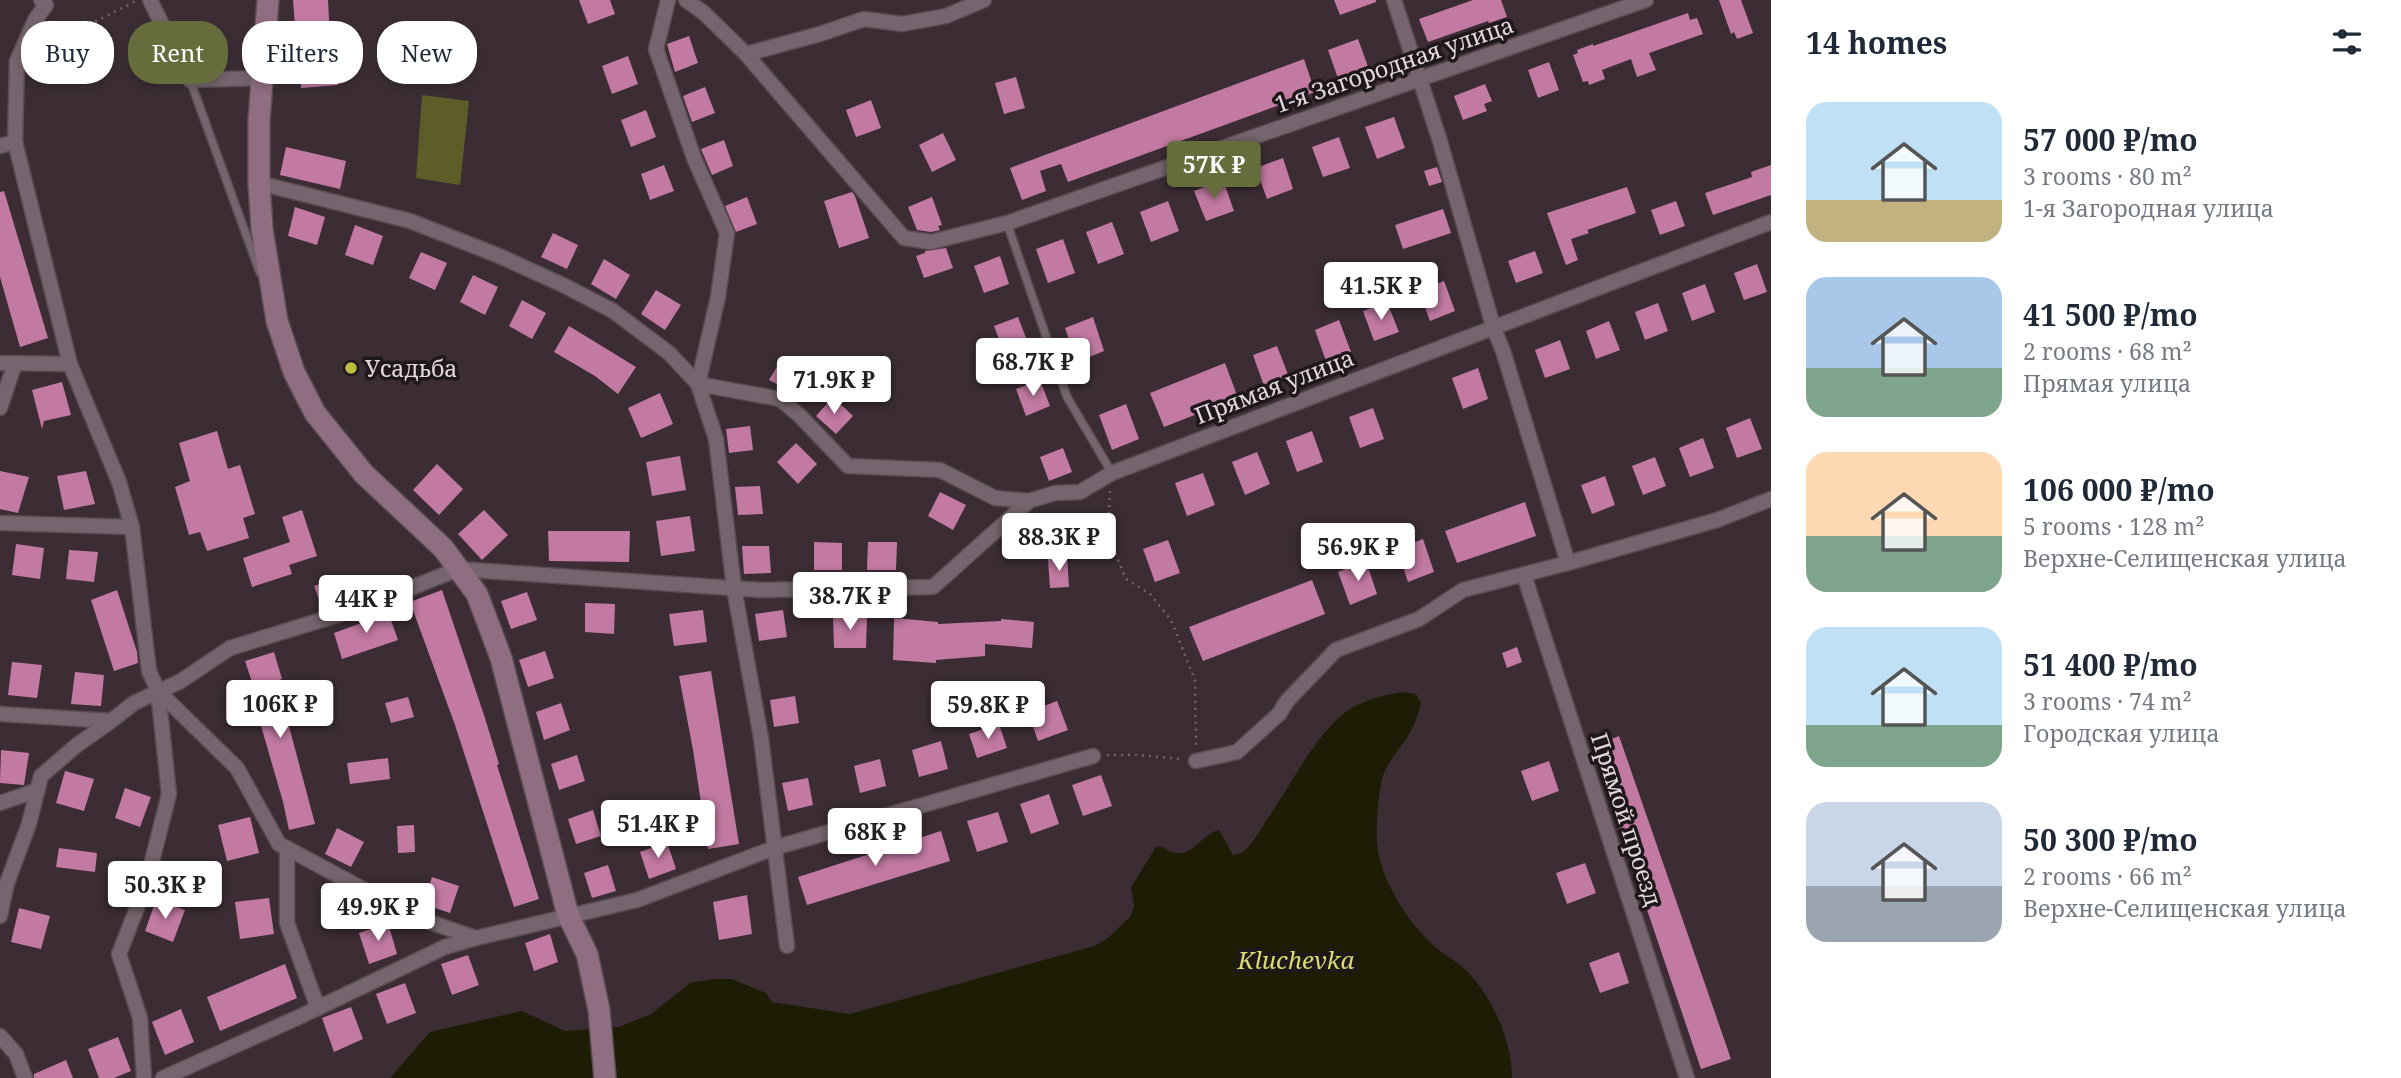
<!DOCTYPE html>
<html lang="en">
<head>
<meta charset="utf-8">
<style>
  :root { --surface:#fff; --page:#f6f6f7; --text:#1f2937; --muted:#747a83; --accent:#676c3c }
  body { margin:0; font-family:"Noto Serif",serif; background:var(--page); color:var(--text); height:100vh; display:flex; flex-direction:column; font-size:26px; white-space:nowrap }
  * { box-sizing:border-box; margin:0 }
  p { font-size:23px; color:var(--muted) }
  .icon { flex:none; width:38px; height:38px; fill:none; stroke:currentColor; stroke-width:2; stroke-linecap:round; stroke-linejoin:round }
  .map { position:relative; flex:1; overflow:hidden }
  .side { display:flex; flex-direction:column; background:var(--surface); width:630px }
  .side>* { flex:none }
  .top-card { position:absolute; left:21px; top:21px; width:665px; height:63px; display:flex; gap:14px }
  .price { position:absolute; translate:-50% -60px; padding:0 16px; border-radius:7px; background:#fff; color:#222; font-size:23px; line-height:46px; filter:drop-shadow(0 2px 4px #0008) }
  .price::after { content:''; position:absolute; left:50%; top:42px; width:21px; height:16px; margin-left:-10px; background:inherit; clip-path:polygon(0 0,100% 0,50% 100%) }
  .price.selected { background:var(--accent); color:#fff }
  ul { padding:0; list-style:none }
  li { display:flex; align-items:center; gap:21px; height:175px; padding:0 35px }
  li span { display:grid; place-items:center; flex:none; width:196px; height:140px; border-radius:21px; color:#555 }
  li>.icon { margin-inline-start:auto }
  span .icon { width:84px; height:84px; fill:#fffc; stroke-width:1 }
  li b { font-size:30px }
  h2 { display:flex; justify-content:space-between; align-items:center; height:84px; padding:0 35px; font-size:30px }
  .chip { padding:0 24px; border-radius:28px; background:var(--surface); box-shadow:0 4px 10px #0003; font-size:24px; line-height:63px }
  .chip.selected { background:var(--accent); color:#fff }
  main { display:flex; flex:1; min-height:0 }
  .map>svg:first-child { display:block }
</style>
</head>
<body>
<main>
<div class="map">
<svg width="1771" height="1078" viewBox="0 0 1771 1078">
  <rect width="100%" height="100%" fill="#3c2d35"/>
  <path fill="#5d5d28" d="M422,95L469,101L460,185L416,178Z"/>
  <path fill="#1d1d05" d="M1402,692L1416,694L1421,703C1418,715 1414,727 1407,738C1398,751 1383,767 1381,784C1378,799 1376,827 1377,843C1380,879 1407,921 1433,945C1444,955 1457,961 1467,971C1493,998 1512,1041 1512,1078H390L430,1032L522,1011L565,1031L619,1027L651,1014L690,983L712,979H732L766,993L772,1002L850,1014L1094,946L1108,938L1130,917L1134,907L1131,887L1156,847L1161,846C1190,867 1197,836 1219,830L1233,855L1242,853C1253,844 1260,830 1268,818C1290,787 1318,729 1350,709C1365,700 1384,695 1402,692Z"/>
  <g fill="#c27aa2">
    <path d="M293,0H328L330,39L353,37L354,57L336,59L338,85L301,88L298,27H295Z"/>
    <path d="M579,0H610L615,14L588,24Z"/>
    <path d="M1334,0H1376V2L1340,15Z"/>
    <path d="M1473,0H1501L1507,17L1489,23L1488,21L1428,42L1419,19Z"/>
    <path d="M1719,0H1741L1753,33L1737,39L1734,32L1731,34Z"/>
    <path d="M1688,13L1690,20L1697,18L1703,34L1649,53L1656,70L1637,77L1631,59L1602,70L1605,79L1589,85L1588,81L1583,82L1573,55L1578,53L1577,50L1593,44V46Z"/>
    <path d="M689,36L698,63L675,72L667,44Z"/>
    <path d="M1358,39L1370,72L1340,84L1328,50Z"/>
    <path d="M628,56L638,84L612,94L602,66Z"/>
    <path d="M1304,59L1315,92L1068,182L1061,164L1040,171L1046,191L1022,200L1010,168Z"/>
    <path d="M1549,62L1559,90L1538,98L1528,70Z"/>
    <path d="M1016,77L1025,108L1004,114L995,83Z"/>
    <path d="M1485,84L1492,101L1484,104L1487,111L1463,120L1454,96Z"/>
    <path d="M705,87L715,113L692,122L683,96Z"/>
    <path d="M871,100L881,128L856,137L846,110Z"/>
    <path d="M646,110L656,137L631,147L621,120Z"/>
    <path d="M1394,117L1405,148L1377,159L1365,127Z"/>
    <path d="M943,133L956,160L932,172L919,145Z"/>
    <path d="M1339,137L1350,168L1323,177L1312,147Z"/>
    <path d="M724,140L733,166L712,175L701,149Z"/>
    <path d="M286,147L346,161L340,189L280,175Z"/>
    <path d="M1283,158L1293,189L1267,199L1256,168Z"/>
    <path d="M664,165L674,191L650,200L641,174Z"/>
    <path d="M1771,165V195L1713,215L1705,193L1752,177L1751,172Z"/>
    <path d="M1437,167L1442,182L1429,186L1424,171Z"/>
    <path d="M1223,180L1234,211L1206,221L1194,191Z"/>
    <path d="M1627,187L1636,213L1587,230L1589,233L1571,239L1578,260L1566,265L1547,213Z"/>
    <path d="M4,191L48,338L20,347L0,277V192Z"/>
    <path d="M852,192L855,196L869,238L839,248L824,201Z"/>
    <path d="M747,197L757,224L736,232L725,206Z"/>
    <path d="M932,197L942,225L938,226L940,230L931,232L917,230L908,207Z"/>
    <path d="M1168,201L1179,231L1151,242L1140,212Z"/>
    <path d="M1676,201L1685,226L1660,235L1651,210Z"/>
    <path d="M295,207L325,217L317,245L288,236Z"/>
    <path d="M1443,209L1451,233L1403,249L1395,225Z"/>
    <path d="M1112,222L1124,254L1098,264L1086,232Z"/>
    <path d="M355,225L383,236L373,265L345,255Z"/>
    <path d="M553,233L578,245L567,269L541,257Z"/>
    <path d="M1063,239L1075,273L1048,283L1036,249Z"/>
    <path d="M946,248L953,268L924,278L916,256L925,253V251Z"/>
    <path d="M1535,251L1543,273L1516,283L1508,261Z"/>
    <path d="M421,252L447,263L435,290L409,278Z"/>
    <path d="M1000,256L1009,284L984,293L974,266Z"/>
    <path d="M604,259L630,275L616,299L591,284Z"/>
    <path d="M1757,264L1767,292L1744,300L1734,273Z"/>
    <path d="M473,275L498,287L485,315L460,302Z"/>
    <path d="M1444,281L1455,311L1430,321L1419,291Z"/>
    <path d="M1705,284L1715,312L1692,321L1682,293Z"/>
    <path d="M656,290L681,305L665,330L641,314Z"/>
    <path d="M522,300L546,313L532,339L509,326Z"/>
    <path d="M1387,302L1399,332L1374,341L1363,311Z"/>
    <path d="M1658,303L1668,331L1645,340L1635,312Z"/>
    <path d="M1018,317L1028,343L1004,352L994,326Z"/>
    <path d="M1093,317L1104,351L1077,362L1065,328Z"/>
    <path d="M1339,320L1351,352L1326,361L1315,330Z"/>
    <path d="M1609,321L1620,350L1596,359L1586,331Z"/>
    <path d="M569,326L636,367L618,394L595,376L554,352Z"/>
    <path d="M1560,340L1570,369L1545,378L1535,350Z"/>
    <path d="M1277,346L1289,377L1264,386L1253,355Z"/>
    <path d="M783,357L806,369L793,392L769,380Z"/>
    <path d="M1225,363L1238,398L1164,427L1150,393Z"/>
    <path d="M1478,368L1488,399L1463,409L1452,378Z"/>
    <path d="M1040,380L1050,406L1026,416L1016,389Z"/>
    <path d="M62,382L71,415L44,421L42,429L32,390Z"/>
    <path d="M660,393L673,424L641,438L628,408Z"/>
    <path d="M833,397L853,416L836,434L816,416Z"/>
    <path d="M1126,404L1139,439L1112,450L1099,415Z"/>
    <path d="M1373,408L1384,439L1360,448L1349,417Z"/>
    <path d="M1750,418L1762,449L1737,458L1726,428Z"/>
    <path d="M750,426L753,450L729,453L726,429Z"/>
    <path d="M217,431L228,469L240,465L255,514L243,518L249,538L207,551L200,532L189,535L175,487L190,481L179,443Z"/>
    <path d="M1312,431L1323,462L1297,472L1286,441Z"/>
    <path d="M1703,438L1714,468L1690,477L1679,448Z"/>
    <path d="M796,443L817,464L798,484L777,462Z"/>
    <path d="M1063,448L1072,472L1049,481L1040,457Z"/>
    <path d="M1257,452L1270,484L1245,495L1232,462Z"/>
    <path d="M680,456L686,490L652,496L646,462Z"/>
    <path d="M1655,457L1666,486L1643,495L1632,466Z"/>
    <path d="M437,464L463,489L439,515L413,490Z"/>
    <path d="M0,471L29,477L18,513L0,509Z"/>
    <path d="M86,471L95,504L64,510L57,476Z"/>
    <path d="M1203,473L1215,505L1187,516L1175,483Z"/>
    <path d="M1605,476L1615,505L1592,514L1581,485Z"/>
    <path d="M760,486L763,514L738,515L735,487Z"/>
    <path d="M940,492L966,505L953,530L928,516Z"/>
    <path d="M1525,502L1536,536L1457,563L1445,531Z"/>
    <path d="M302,510L317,556L289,565L292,574L252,587L243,558L290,542L282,517Z"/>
    <path d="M484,510L508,535L482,560L458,534Z"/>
    <path d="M690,516L695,551L661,556L656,521Z"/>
    <path d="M548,531H630L629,562L549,561Z"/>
    <path d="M1423,539L1434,572L1408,582L1397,549Z"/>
    <path d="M1168,540L1180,573L1155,582L1143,549Z"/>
    <path d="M814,542L842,543V570H814Z"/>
    <path d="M868,542H897L896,570H867Z"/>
    <path d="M16,544L44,548L40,579L12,575Z"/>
    <path d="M742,546H769L771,573L744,574Z"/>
    <path d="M69,550L98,552L94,582L66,579Z"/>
    <path d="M1067,557L1069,587L1050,588L1048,559Z"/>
    <path d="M1366,561L1377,594L1350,605L1338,572Z"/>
    <path d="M335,578L343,600L322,608L314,586Z"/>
    <path d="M1312,580L1325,614L1203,661L1189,627Z"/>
    <path d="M117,590L137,652L138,663L114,671L91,600Z"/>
    <path d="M442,590L484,715L499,764L497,765L539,899L514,907L455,725L410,602Z"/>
    <path d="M527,592L537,620L511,629L501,601Z"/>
    <path d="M585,603L615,604L614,634L585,632Z"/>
    <path d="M387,609L398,640L342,659L334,633L372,619L370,615Z"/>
    <path d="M703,610L707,642L674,646L669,614Z"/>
    <path d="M783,610L787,637L759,641L755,614Z"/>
    <path d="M867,616L866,648H834L833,617Z"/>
    <path d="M894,618L938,622V624L1001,621V619L1034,622L1032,648L985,644V656L936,660V663L893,660Z"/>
    <path d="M1517,647L1522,662L1507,668L1502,653Z"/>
    <path d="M545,651L554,678L528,687L519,660Z"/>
    <path d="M274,652L282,679L277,681L315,824L289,830L283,802L255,705L259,703L245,661Z"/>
    <path d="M12,662L42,665L37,698L8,695Z"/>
    <path d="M711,671L739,844L708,849L693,750L679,676Z"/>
    <path d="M75,672L104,675L101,706L71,704Z"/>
    <path d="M795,696L799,723L774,727L770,700Z"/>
    <path d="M408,697L414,717L391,723L385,703Z"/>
    <path d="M1057,701L1068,730L1038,741L1028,712Z"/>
    <path d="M561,703L570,730L544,740L536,712Z"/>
    <path d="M999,724L1007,748L977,758L969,734Z"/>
    <path d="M1619,736L1731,1059L1701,1069L1592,747Z"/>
    <path d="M941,741L948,769L919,777L912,750Z"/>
    <path d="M1,750L29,753L24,785L0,783Z"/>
    <path d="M577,755L585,781L559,790L551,764Z"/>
    <path d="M388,758L390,779L350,784L347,763Z"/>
    <path d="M880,759L886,786L860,793L854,766Z"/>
    <path d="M1549,761L1559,791L1532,801L1521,771Z"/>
    <path d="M65,771L94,779L84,811L56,803Z"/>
    <path d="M1101,775L1112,806L1083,816L1072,785Z"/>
    <path d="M808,778L813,805L788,811L782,783Z"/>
    <path d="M125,788L151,797L140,827L115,818Z"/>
    <path d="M1049,794L1059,824L1031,834L1020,804Z"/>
    <path d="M593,810L601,836L576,844L568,819Z"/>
    <path d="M998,812L1008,842L977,852L967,821Z"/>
    <path d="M250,817L259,853L227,861L218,825Z"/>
    <path d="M414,825L415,852L398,853L397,826Z"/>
    <path d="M337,828L364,842L351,867L325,854Z"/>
    <path d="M941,831L950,861L807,905L798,877Z"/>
    <path d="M667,842L676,869L649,879L640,852Z"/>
    <path d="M59,848L97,853L95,872L56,867Z"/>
    <path d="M1585,863L1596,893L1567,904L1556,873Z"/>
    <path d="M608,865L616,891L592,898L584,873Z"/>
    <path d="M432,877L459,886L450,913L423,904Z"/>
    <path d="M747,895L752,934L719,940L713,902Z"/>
    <path d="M269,898L274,934L240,939L235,902Z"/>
    <path d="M156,900L185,910L173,942L145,931Z"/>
    <path d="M19,908L50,916L41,949L11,942Z"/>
    <path d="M388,923L397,954L369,964L359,933Z"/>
    <path d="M550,934L558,962L534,971L525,943Z"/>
    <path d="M1619,952L1629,983L1600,993L1589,963Z"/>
    <path d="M468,955L479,985L452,995L441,964Z"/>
    <path d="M285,964L297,998L220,1031L207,997Z"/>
    <path d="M405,983L416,1013L387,1024L376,994Z"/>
    <path d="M351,1007L363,1039L334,1052L322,1018Z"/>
    <path d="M181,1009L194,1042L165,1055L152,1022Z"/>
    <path d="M118,1037L131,1071L114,1078H99L88,1049Z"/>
    <path d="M66,1060L73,1078H34V1074Z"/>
  </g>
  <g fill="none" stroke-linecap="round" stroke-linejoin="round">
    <g stroke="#584c52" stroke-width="10">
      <g id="lane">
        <path d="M190,80L260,273"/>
        <path d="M1007,223L1067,397L1112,473"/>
      </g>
    </g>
    <g stroke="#584c52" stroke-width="17">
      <g id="street">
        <path d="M41,0L46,5L35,20L17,61L15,142L70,364L119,482L132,527L149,671L158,691L237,768L279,844L415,917L476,938L637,900L774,848L1093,756"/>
        <path d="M150,0L190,80L262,78"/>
        <path d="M668,0L656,49L694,158L727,233L718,297L698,384"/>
        <path d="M686,0L704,13L746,54L904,238L931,242L1007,223L1646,0"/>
        <path d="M1394,0L1439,138L1493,326L1503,351L1568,563"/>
        <path d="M746,54L820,34L864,19L902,24L946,16L984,0"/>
        <path d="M0,146L15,142"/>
        <path d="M259,183L410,221L497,255L563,285L613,311L669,353L698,384L716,439L734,588L761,738L787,946"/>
        <path d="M0,363L70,364"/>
        <path d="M698,384L780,399L799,415L848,466L940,470L995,498L1029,501L1055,493L1080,492L1112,473L1771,222"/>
        <path d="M0,408L15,363"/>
        <path d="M0,523L132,527"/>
        <path d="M1524,575L1687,1078"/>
        <path d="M0,714L111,721L134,703L181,681L230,648L361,608L458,569L760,590L933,587L1029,501"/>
        <path d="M1196,761L1237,752L1279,714L1287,701L1336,650L1419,619L1463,590L1568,563L1717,520L1771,499"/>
        <path d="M0,803L38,790"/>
        <path d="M287,848V923L318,1008"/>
        <path d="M0,916L7,883L29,824L41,776L77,745L111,721"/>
        <path d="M0,1036L16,1054L25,1078"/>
        <path d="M144,1078L140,1018L119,954L146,885L169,794L158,691"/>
        <path d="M163,1078L299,1017L445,947L476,938"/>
      </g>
    </g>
    <g stroke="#584c52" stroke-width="24">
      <path id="secondary" d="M268,0L259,121V183L262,229L277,321L294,372L315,413L364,474L443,548L477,594L501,658L568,915L587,954L599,1010L605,1078"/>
    </g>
    <g stroke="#71646b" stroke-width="2.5" stroke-dasharray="2 5" stroke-linecap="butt">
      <path d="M39,50L136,1"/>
      <path d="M1110,491L1109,512L1112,545L1126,579L1150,594L1171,620L1195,680L1196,747"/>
      <path d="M1107,755H1139L1180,759"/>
    </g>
    <use href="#lane" stroke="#76656e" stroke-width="7"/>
    <use href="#street" stroke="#76656e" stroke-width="14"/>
    <use href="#secondary" stroke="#906e81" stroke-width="21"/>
  </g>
  <circle fill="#c0be41" stroke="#1e181b" stroke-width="2.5" cx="351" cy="368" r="7"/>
  <g text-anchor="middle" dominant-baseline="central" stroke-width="7" stroke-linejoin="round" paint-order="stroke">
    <g font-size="23" fill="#e2d8dd" stroke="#1e181b">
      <text transform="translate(1394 64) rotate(-19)">1-я Загородная улица</text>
      <text transform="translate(1274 386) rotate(-21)">Прямая улица</text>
      <text transform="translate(1627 819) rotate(72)">Прямой проезд</text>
    </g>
    <g font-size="23" fill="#e2d8dd" stroke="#1e181b" text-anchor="start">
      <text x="365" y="368">Усадьба</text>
    </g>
    <g font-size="24" font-style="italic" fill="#dada6d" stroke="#1e181b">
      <text x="1296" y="959">Kluchevka</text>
    </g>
  </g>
</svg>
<b class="price selected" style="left:1214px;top:201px">57K ₽</b>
<b class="price" style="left:1381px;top:322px">41.5K ₽</b>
<b class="price" style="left:1033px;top:398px">68.7K ₽</b>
<b class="price" style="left:834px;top:416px">71.9K ₽</b>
<b class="price" style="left:1059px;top:573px">88.3K ₽</b>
<b class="price" style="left:1358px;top:583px">56.9K ₽</b>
<b class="price" style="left:850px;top:632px">38.7K ₽</b>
<b class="price" style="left:366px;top:635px">44K ₽</b>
<b class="price" style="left:280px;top:740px">106K ₽</b>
<b class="price" style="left:988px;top:741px">59.8K ₽</b>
<b class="price" style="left:658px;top:860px">51.4K ₽</b>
<b class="price" style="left:875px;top:868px">68K ₽</b>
<b class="price" style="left:165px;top:921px">50.3K ₽</b>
<b class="price" style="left:378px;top:943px">49.9K ₽</b>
<div class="top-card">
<a class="chip">Buy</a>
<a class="chip selected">Rent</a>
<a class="chip">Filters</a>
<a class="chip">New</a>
</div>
</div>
<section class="side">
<h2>14 homes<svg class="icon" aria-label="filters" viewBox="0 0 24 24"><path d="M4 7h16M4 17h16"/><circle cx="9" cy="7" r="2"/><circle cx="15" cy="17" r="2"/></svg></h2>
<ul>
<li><span style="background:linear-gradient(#bfe0f5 70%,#c2b280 0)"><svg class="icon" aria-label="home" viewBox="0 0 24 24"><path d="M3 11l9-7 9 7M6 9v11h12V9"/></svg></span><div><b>57 000 ₽/mo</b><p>3 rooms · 80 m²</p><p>1-я Загородная улица</p></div></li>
<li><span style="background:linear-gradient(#a9c7e8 65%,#7fa58c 0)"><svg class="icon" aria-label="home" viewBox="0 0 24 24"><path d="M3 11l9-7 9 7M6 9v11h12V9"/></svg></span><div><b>41 500 ₽/mo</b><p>2 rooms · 68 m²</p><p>Прямая улица</p></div></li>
<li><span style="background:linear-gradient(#ffd9b3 60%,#7fa58c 0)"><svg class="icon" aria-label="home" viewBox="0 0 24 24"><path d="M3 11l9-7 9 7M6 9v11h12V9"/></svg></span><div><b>106 000 ₽/mo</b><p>5 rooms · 128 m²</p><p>Верхне-Селищенская улица</p></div></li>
<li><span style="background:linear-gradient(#bfe0f5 70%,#7fa58c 0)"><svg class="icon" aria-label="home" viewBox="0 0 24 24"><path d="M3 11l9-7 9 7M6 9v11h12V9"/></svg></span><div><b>51 400 ₽/mo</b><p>3 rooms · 74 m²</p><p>Городская улица</p></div></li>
<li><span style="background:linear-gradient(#c9d6e8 60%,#9aa5b1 0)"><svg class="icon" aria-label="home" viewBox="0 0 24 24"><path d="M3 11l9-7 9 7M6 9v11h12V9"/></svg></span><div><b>50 300 ₽/mo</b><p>2 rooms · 66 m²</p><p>Верхне-Селищенская улица</p></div></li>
</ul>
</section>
</main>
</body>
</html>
